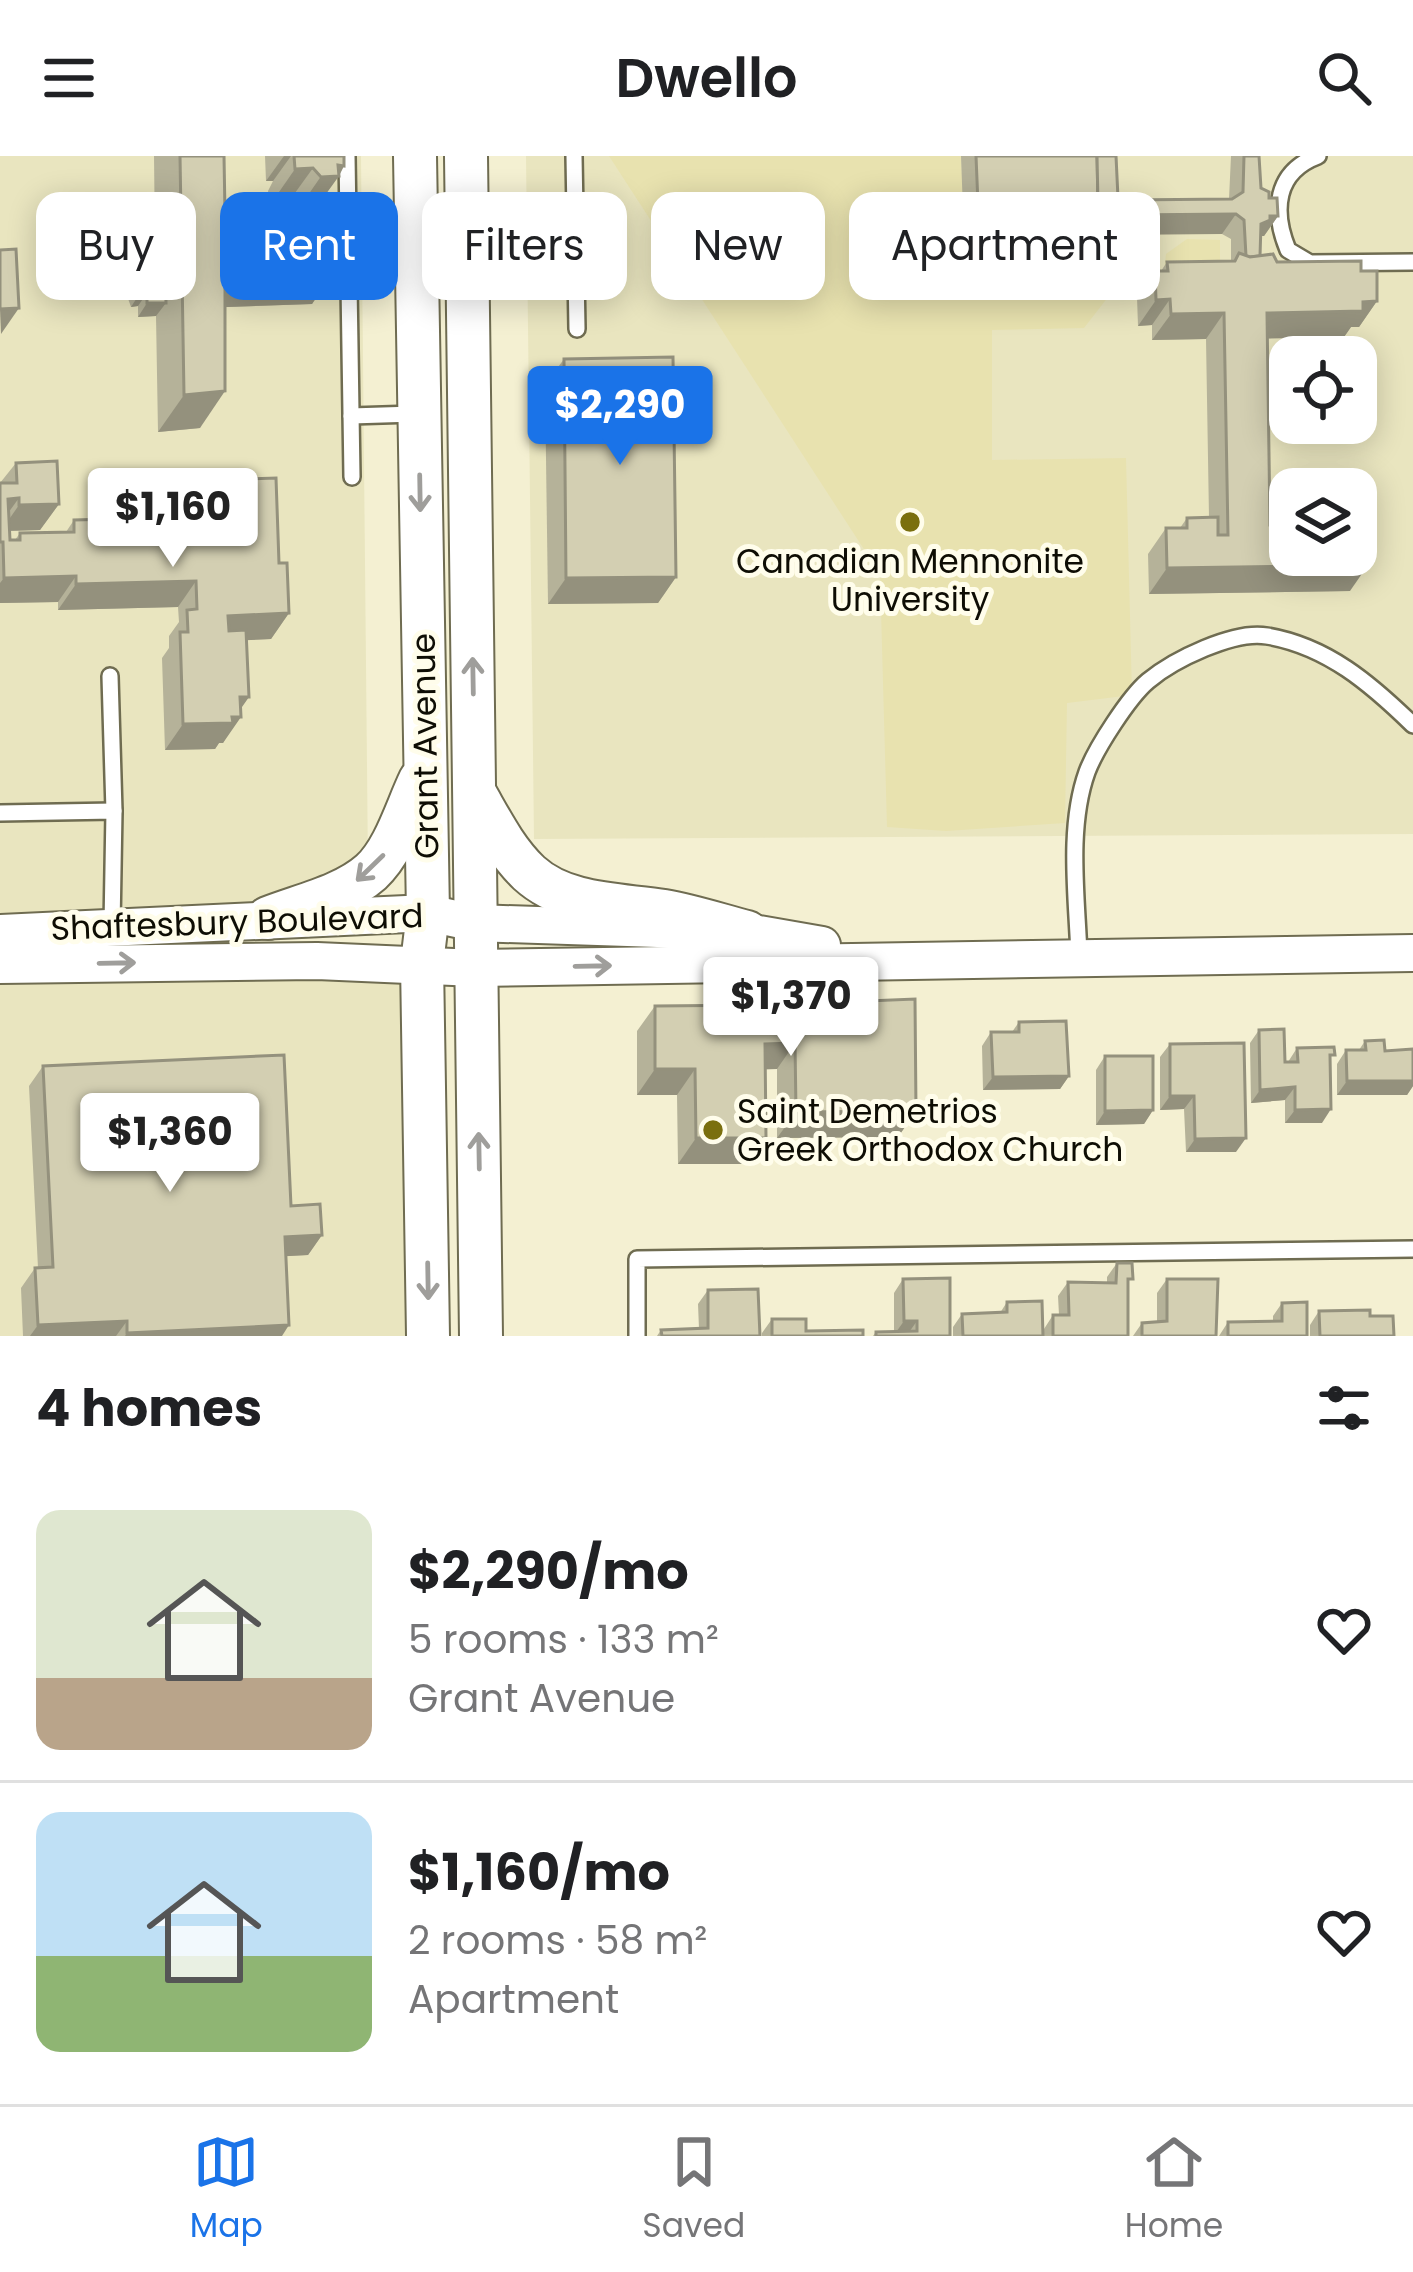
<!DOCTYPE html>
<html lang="en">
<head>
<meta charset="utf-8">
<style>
  :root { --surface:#fff; --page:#f6f6f6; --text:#202124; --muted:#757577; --line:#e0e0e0; --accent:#1a73e8 }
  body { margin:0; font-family:Poppins,sans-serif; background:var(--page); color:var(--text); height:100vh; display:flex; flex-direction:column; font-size:45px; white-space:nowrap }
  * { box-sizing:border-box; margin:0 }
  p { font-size:39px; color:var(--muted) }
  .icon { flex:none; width:66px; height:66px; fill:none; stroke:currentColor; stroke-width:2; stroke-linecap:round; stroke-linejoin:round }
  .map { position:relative; height:1180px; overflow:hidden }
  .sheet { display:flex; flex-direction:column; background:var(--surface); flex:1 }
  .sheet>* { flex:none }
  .banner { position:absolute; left:36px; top:36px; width:1341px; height:108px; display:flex; gap:24px }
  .fabs { position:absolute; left:1269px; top:180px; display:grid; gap:24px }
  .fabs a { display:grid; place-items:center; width:108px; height:108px; border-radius:24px; background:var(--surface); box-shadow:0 6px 30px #0003; font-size:60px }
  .price { position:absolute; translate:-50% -102px; padding:0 27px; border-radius:12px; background:#fff; color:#222; font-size:39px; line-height:78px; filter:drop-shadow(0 3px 6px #0008) }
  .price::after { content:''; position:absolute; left:50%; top:72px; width:36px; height:27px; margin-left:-18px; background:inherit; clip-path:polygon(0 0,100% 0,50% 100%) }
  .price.active { background:var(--accent); color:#fff }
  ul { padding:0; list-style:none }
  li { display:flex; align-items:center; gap:36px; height:300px; padding:0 36px }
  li+li { border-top:3px solid var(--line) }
  li span { display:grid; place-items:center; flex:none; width:336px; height:240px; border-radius:24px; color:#555 }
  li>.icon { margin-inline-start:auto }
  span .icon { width:144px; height:144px; fill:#fffc; stroke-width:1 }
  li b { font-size:51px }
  h2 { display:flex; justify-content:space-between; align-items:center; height:144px; padding:0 36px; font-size:51px }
  .pill { padding:0 42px; border-radius:24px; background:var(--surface); box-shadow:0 6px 30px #0003; font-size:42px; line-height:108px }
  .pill.active { background:var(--accent); color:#fff }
  header { display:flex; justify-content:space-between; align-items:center; height:156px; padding:0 36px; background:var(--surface); font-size:54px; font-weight:600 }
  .dock { display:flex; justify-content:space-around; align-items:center; height:168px; border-top:3px solid var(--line); background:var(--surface); font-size:33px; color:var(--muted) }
  .dock a { display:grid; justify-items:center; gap:6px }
  .dock .active { color:var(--accent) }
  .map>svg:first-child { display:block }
</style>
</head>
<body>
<header><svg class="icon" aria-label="menu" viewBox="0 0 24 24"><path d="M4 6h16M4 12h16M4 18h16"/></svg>Dwello<svg class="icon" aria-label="search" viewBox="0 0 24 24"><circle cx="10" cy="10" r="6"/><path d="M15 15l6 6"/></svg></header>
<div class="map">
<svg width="1413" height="1180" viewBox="0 0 1413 1180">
  <rect width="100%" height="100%" fill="#f4f0d2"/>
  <g fill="#e9e5bf" fill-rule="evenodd">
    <path d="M0,0H361L368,710L257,750L0,769Z"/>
    <path d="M526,0H1413V678L534,683ZM1290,201H1356V267H1290ZM1290,333H1356V399H1290Z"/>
    <path d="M422,807L428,1180H0V809Z"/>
  </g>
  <g fill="#e8e2af">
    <path d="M609,0H961L965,82L991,81L1106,106L1112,136L1084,172L992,174V304L1126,302L1132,539L1067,547L1065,667L946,675L887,671L880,418Z"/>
    <path d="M1187,83L1220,84V112L1164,116L1166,98Z"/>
  </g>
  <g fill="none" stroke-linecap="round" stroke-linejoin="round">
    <g stroke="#6f6c51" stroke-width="20">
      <g id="service">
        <path d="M347,0L352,321"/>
        <path d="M574,0L577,173"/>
        <path d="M1318,0C1275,16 1272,55 1288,94L1310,107L1413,106"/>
        <path d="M351,260L414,258"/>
        <path d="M110,520L114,655"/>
        <path d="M0,657L114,655L112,770"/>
        <path d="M1079,800C1077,741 1067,672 1087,616C1096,592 1129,541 1148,525C1173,504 1234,474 1267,480C1327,490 1371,528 1413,569"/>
        <path d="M637,1180V1103L1413,1093"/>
      </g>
    </g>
    <g stroke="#6f6c51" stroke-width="40">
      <g id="tertiary">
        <path d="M0,777L428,757L475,767L747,776L822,789"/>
        <path d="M0,809L317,805L476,812L1413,797"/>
      </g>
    </g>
    <g stroke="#6f6c51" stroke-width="46">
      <g id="secondary">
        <path d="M415,0L428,757L422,807L428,1180"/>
        <path d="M466,0L481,1180"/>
        <path d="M476,639C492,667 506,695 529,717C565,750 620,748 664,755C692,760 720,769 747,776"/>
        <path d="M268,762C301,749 344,740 371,716C395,694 406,653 420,624"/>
      </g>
    </g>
    <use href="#service" stroke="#fff" stroke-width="15"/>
    <use href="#tertiary" stroke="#fff" stroke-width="36"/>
    <use href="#secondary" stroke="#fff" stroke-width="42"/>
  </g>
  <g fill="#b5b299">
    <path d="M154,0H224L225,57L294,56L287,48L270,49L268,35L273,25H266L265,0H344L338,18L314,55L336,74L349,93L312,148L225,151L200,272L158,276L156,160L138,161V150L131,151L125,134L130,113L136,104V101L145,88L155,87Z"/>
    <path d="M961,0H1117L1118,52L1124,44L1229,43L1231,0H1259L1261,32L1269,42L1278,60L1264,80H1261L1260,100L1277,106L1361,115L1377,145L1359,171H1351L1344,181L1267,182L1270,369L1350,435L1149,438L1148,398L1166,372H1180L1187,362L1209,361L1206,183L1152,184V169L1138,170L1137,141L1155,115H1161L1167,106L1231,105V83L1222,78H1119L1116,93L1106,106L990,107L991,81L964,82Z"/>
    <path d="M564,203L676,421L658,447L548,448L545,229Z"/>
    <path d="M16,307L59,348L40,374L9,375L10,384H15L20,377L66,376L74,364L170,361L169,351L187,325L279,407L289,457L271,483L247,484L241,553L223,587H219L215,593L165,594L162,502L169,492V480L179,466L178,451L58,454V446L0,447V327Z"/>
    <path d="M795,848L916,955L898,981L777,982V913H766V982L748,1008H678L677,939H637V875L655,850L765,862H786Z"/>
    <path d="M1019,866L1069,920L1060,933L983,934L982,890L991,876H1012Z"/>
    <path d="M1259,874L1285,906H1288L1297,892L1322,967H1285V944L1251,947L1250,887Z"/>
    <path d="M1365,885L1385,895L1413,893V930L1407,939H1337V908L1346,894H1359Z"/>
    <path d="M1170,888L1236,996H1186L1184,953L1160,954V901Z"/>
    <path d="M1105,900L1153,954L1144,968L1096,969V914Z"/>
    <path d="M43,910L291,1050L322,1079L308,1099L286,1100L282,1180H23L21,1132L35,1112H38L29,930Z"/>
    <path d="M1117,1107L1128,1130V1180H1044V1173L1053,1159H1059L1058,1140L1068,1126L1107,1127V1121Z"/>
    <path d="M903,1123L950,1180H873L876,1176L894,1175V1137Z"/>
    <path d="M1167,1123L1216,1180H1133L1142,1167L1157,1166V1137Z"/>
    <path d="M708,1134L760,1180H657L661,1174L699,1173L698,1148Z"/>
    <path d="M1007,1146L1043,1180H953V1171L962,1158L1000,1157Z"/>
    <path d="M1282,1147L1307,1180H1219L1228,1166L1273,1165V1160Z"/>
    <path d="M1319,1155L1370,1160L1394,1180H1310V1169Z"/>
    <path d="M772,1163L806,1175L863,1180H762V1177Z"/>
  </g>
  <g fill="#94917d">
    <path d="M284,0H291L273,25H266Z"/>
    <path d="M335,0L338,9L344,10L339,20L313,56L295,58Z"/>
    <path d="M313,12L287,48L270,49L295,13Z"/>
    <path d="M1098,47L1084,67L973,54L978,48Z"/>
    <path d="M1236,58L1222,78L1110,79L1124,59Z"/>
    <path d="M1270,60H1278L1264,80H1259L1261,68Z"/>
    <path d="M973,68H1000L991,81L964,82Z"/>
    <path d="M1120,84L1106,106L990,107L999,93Z"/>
    <path d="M337,93H349L312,148L200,152L225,115Z"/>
    <path d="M140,137H147L138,150L131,151Z"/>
    <path d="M1170,143L1152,169L1138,170L1156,144Z"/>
    <path d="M1377,145L1359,171H1351L1344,181L1249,183L1267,157Z"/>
    <path d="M147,147H166L156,160L138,161Z"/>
    <path d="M19,152L1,178L0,153Z"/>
    <path d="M1224,157L1206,183L1152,184L1171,158Z"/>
    <path d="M225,235L200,272L158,276L184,239Z"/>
    <path d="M19,342L0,368L8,343Z"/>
    <path d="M59,348L40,374L1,375L19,349Z"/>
    <path d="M1368,409L1350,435L1149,438L1167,412Z"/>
    <path d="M76,420L58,446L0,447V427L4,422Z"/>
    <path d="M676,421L658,447L548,448L566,422Z"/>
    <path d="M196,425L178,451L58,454L76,428Z"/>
    <path d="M289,457L271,483L210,486L228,460Z"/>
    <path d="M240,541H249L235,561H241L223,587H219L215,593L165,594L183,568Z"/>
    <path d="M795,887L777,913L747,914L765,888Z"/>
    <path d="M655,913H695L677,939H637Z"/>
    <path d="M1069,920L1060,933L983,934L993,921Z"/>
    <path d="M1347,925H1413V930L1407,939H1337Z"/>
    <path d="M1295,931L1285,944L1251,947L1260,934Z"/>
    <path d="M1170,940H1194L1184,953L1160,954Z"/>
    <path d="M1331,953L1322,967H1285L1295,954Z"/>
    <path d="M1153,954L1144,968L1096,969L1105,955Z"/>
    <path d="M916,955L898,981L777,982L796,956Z"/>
    <path d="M696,982H766L748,1008H678Z"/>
    <path d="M1246,982L1236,996H1186L1195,983Z"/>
    <path d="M322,1079L308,1099L271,1101L285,1081Z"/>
    <path d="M127,1165L116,1180H30L38,1169Z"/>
    <path d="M904,1165H917L907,1179H894Z"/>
    <path d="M289,1169L282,1180H125L127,1177Z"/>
  </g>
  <g fill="#d3cfb2" stroke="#94917d" stroke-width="3">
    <path d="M180,0H224L225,57L335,55L336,74H348L349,93H337V112L225,115V235L184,239Z"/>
    <path d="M294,0H344V10L338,9L339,20L321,21L313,12L295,13Z"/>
    <path d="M976,0H1097L1098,47L978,48Z"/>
    <path d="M1097,0H1116L1120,84H1115L1116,93H999L1000,68H973V54H1093L1098,47Z"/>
    <path d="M1244,0H1259L1261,32L1269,36V42H1277L1278,60H1270V64L1261,68L1260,100L1250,101L1246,100L1244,64L1236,58L1124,59V44L1232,43L1243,36Z"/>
    <path d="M165,87L166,147H147V137H140L135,121L139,100L147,99L145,88Z"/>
    <path d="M16,93L19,152L0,153V94Z"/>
    <path d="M1239,97L1250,101L1273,98L1277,106L1361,105V115H1377V145L1363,146V155L1267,157L1270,369H1290V399H1356V368L1368,367V409L1167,412L1166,372H1187V362L1218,361V379H1228L1224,157L1171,158L1170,143L1156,144L1155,115H1168L1167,106L1235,105Z"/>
    <path d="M673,201L676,421L566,422L564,203Z"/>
    <path d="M57,305L59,348L19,349V342L8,343L10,384H20V377L74,376V364L189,361L187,325L276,322L279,407H287L289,457L228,460L229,475L246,474L249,541H240L241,561H232L233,567L183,568L180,476H188L187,454L197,453L196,425L76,428V420L4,422L3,386H0V327H17L16,307Z"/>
    <path d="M915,843L916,955L796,956L795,887L765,888L766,982H696L695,913H655V850L765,849V862L795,861V848Z"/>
    <path d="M1066,865L1069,920L993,921L991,876H1019V866Z"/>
    <path d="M1284,873L1285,906H1298L1297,892L1334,891L1335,899H1330L1331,953L1295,954V931L1260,934L1259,874Z"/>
    <path d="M1384,884L1385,895L1413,893V925H1347L1346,894H1366L1365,885Z"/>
    <path d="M1244,887L1246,982L1195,983L1194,940H1170V888Z"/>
    <path d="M284,899L291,1050L320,1048L322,1079L285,1081L289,1169L127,1177V1165L38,1169L35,1112L53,1111L43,910Z"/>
    <path d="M1105,900H1153V954L1105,955Z"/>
    <path d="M1117,1107H1132L1133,1123H1128V1180H1053V1159H1069L1068,1126L1116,1127Z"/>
    <path d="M950,1122V1180H876V1176L917,1175V1165H904L903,1123Z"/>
    <path d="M1167,1123H1218L1216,1180H1142V1167L1167,1165Z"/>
    <path d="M758,1133L760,1180H662L661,1174L708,1172V1134Z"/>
    <path d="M1042,1145L1043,1180H963L962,1158L1007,1156V1146Z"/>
    <path d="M1307,1146V1180H1228V1166L1282,1165V1147Z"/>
    <path d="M1370,1154V1160H1393L1394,1180H1320L1319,1155Z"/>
    <path d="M772,1163H806V1175L863,1174V1180H772Z"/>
  </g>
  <defs><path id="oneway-shaft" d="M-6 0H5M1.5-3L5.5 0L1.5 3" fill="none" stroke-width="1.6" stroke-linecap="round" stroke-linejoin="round" transform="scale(3)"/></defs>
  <g stroke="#9f9e9b">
    <use href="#oneway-shaft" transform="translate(420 337) rotate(89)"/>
    <use href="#oneway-shaft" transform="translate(473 520) rotate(-91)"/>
    <use href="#oneway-shaft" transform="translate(370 712) rotate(136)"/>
    <use href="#oneway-shaft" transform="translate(117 807) rotate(-1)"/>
    <use href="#oneway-shaft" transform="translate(593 810) rotate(-1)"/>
    <use href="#oneway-shaft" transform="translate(479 995) rotate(-91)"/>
    <use href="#oneway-shaft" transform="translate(428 1125) rotate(89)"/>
  </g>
  <g fill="#7a6f0e" stroke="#fffdeb" stroke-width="4.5">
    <circle cx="910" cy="366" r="12"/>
    <circle cx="713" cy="974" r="12"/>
  </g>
  <g text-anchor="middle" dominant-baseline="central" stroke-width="10" stroke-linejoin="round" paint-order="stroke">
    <g font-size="33" fill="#0e0d04" stroke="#fffdeb">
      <text x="910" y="405">Canadian Mennonite<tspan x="910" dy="38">University</tspan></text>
      <text x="737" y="955" text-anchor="start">Saint Demetrios<tspan x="737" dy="38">Greek Orthodox Church</tspan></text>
    </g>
    <g font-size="33" fill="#0e0d04" stroke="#fffdeb">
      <text transform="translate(425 590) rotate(-91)">Grant Avenue</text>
      <text transform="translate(237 766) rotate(-2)">Shaftesbury Boulevard</text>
    </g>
  </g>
</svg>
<div class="fabs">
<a><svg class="icon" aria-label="locate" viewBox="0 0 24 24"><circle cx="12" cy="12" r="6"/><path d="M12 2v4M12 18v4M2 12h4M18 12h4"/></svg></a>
<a><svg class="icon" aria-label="layers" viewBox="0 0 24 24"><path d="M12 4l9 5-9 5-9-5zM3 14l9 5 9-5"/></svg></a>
</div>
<b class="price active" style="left:620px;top:312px">$2,290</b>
<b class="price" style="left:173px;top:414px">$1,160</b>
<b class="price" style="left:791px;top:903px">$1,370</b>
<b class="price" style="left:170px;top:1039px">$1,360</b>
<div class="banner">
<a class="pill">Buy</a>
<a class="pill active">Rent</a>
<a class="pill">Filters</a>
<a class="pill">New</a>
<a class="pill">Apartment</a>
</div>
</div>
<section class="sheet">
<h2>4 homes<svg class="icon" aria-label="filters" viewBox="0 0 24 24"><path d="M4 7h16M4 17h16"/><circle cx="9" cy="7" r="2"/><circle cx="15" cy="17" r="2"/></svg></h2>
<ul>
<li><span style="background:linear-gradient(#dfe7d0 70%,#b9a48a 0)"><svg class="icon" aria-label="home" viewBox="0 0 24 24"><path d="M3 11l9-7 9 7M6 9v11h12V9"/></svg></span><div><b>$2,290/mo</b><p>5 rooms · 133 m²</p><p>Grant Avenue</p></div><svg class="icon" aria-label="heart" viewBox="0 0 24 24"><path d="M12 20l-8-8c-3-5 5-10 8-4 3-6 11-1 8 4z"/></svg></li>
<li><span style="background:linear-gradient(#bfe0f5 60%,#8fb573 0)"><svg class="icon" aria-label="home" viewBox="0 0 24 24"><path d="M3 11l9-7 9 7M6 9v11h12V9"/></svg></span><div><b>$1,160/mo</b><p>2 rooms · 58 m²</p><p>Apartment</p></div><svg class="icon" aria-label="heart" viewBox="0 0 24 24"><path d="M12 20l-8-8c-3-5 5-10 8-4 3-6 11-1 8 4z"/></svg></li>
</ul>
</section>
<nav class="dock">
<a class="active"><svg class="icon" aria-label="map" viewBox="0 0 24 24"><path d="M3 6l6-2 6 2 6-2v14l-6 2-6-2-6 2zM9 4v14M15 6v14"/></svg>Map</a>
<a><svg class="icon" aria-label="saved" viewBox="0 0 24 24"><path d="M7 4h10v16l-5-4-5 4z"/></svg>Saved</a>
<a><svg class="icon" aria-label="home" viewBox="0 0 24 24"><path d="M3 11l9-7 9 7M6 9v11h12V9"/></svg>Home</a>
</nav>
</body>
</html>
